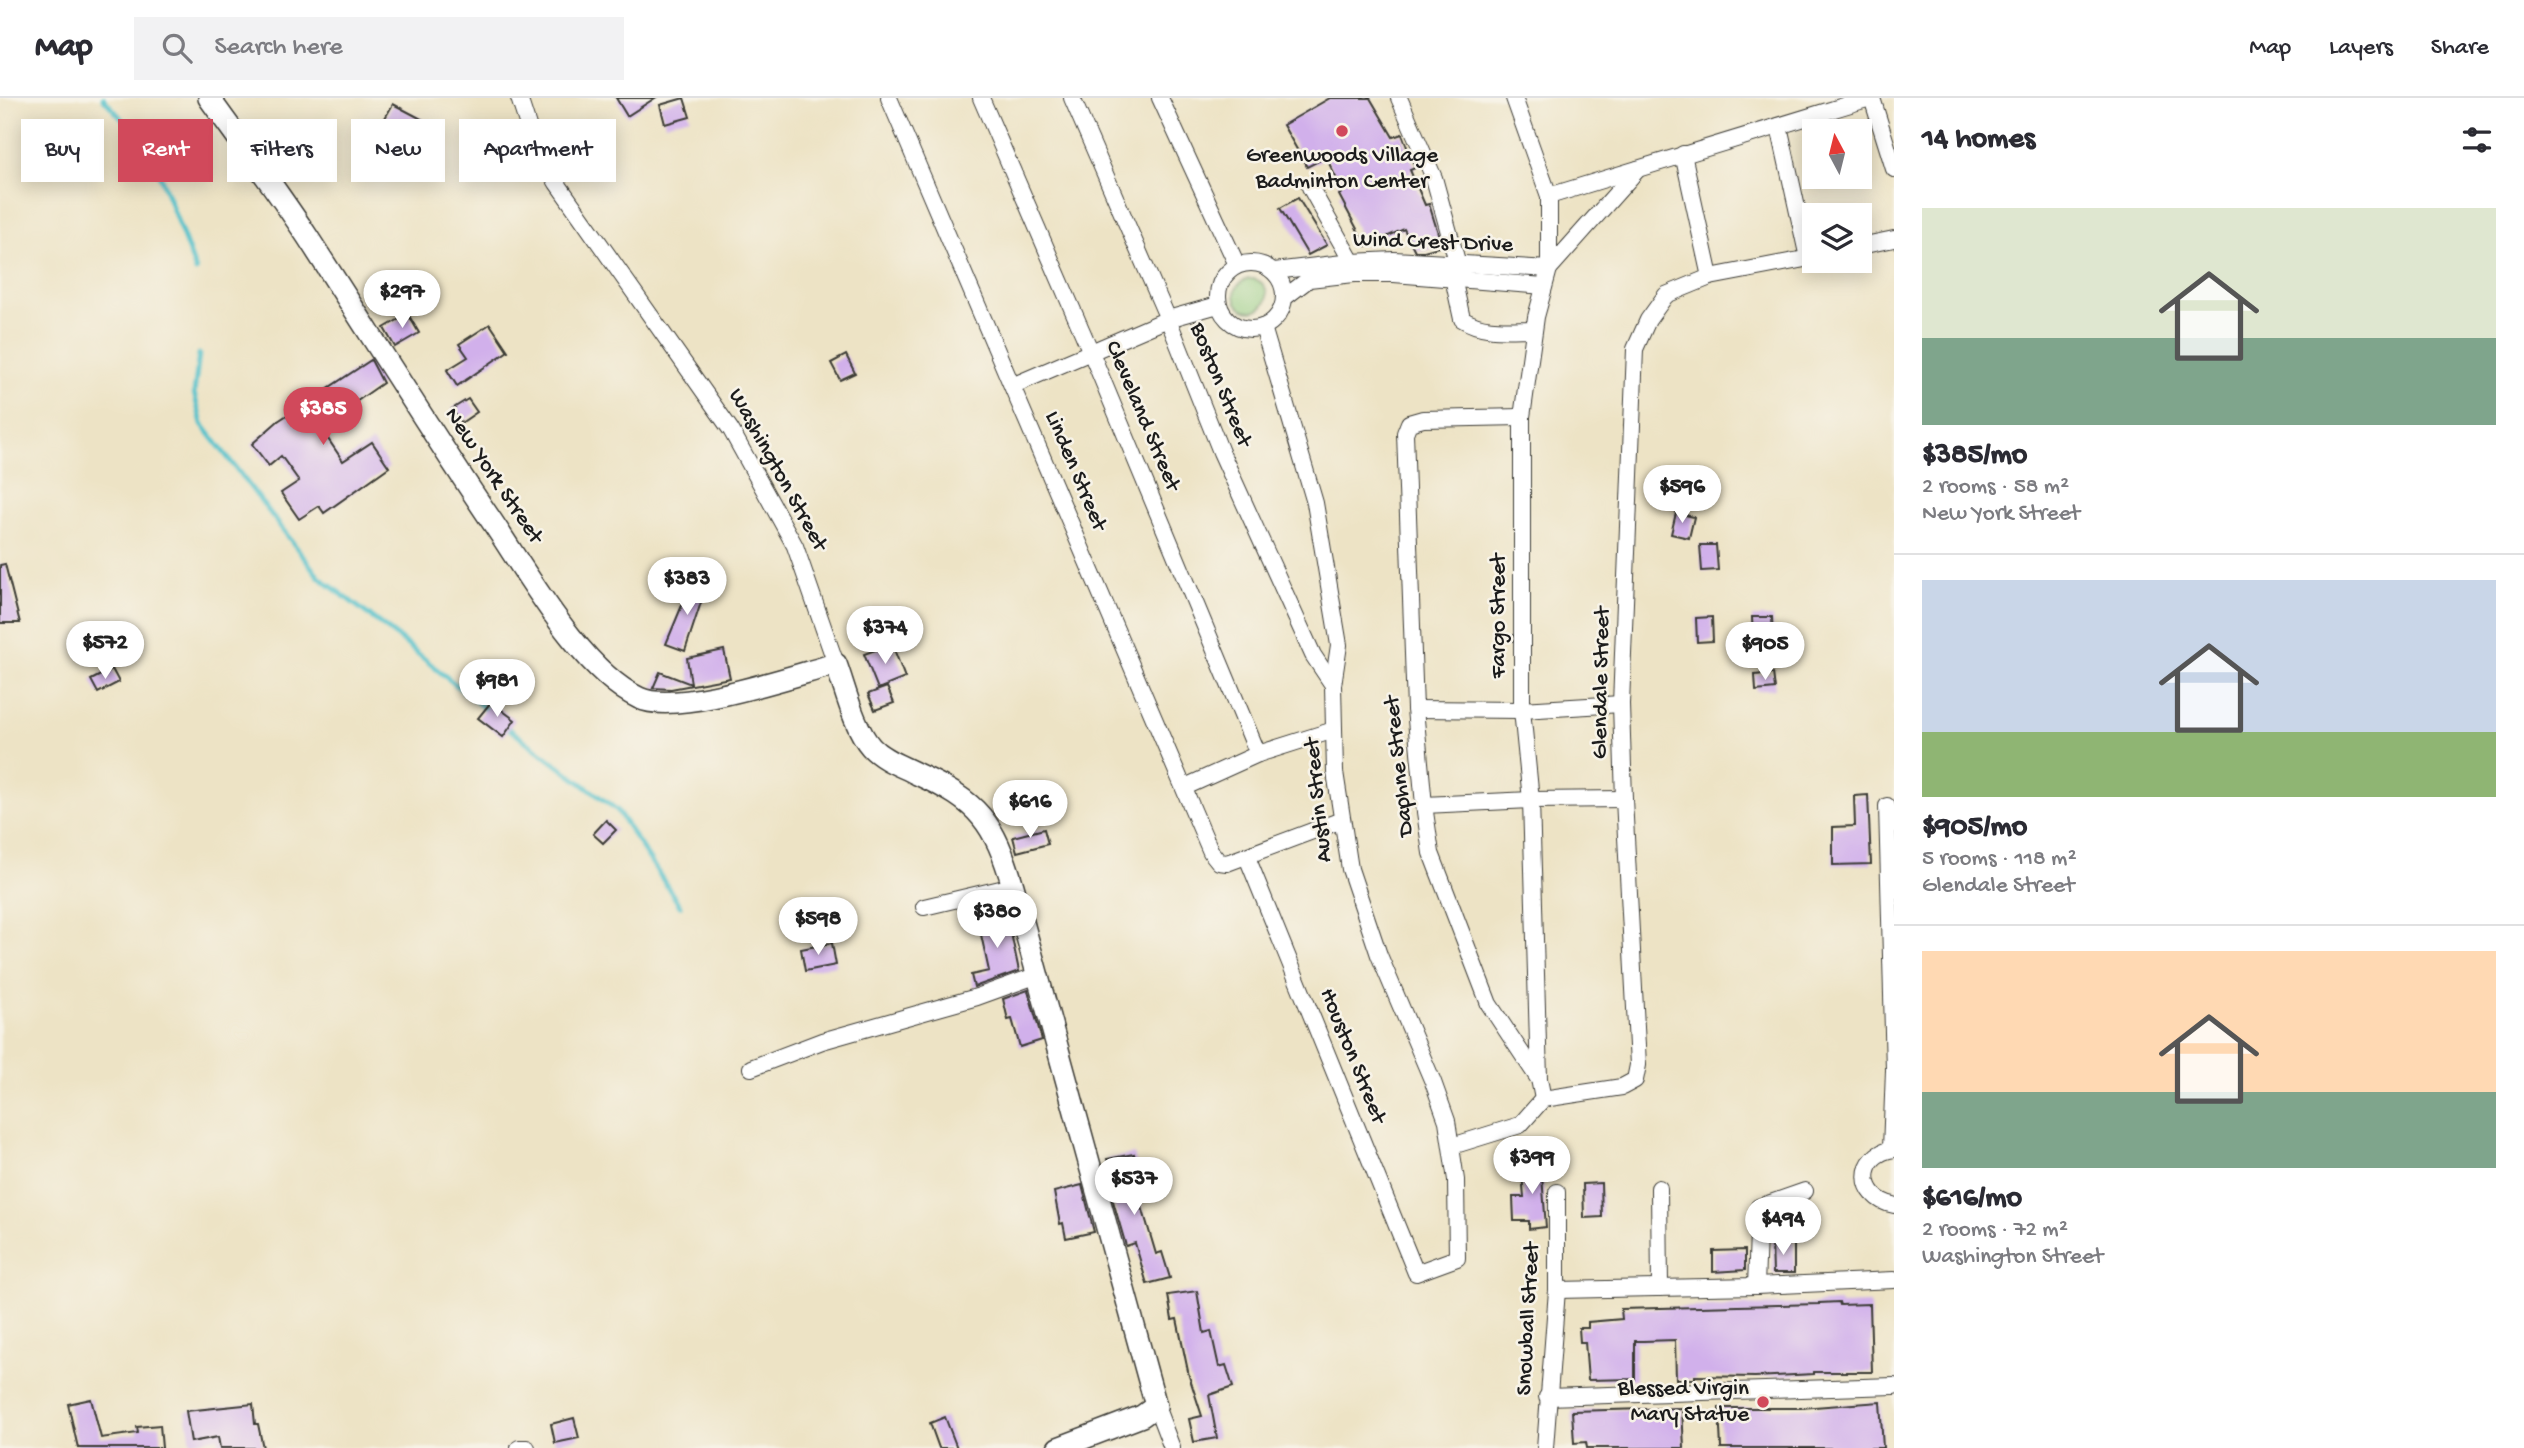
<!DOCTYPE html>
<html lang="en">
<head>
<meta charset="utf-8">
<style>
  :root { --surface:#fff; --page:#f2f2f3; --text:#2b2b33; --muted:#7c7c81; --line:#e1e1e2; --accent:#d1495b }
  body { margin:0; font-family:"Gochi Hand",sans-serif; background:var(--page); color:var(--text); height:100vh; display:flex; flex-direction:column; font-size:26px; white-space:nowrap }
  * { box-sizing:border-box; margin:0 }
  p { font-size:23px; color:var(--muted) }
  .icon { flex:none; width:38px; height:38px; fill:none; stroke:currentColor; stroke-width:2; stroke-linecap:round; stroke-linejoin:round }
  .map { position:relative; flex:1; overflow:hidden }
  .details { display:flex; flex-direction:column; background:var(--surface); width:630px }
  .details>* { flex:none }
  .banner { position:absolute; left:21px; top:21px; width:665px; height:63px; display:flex; gap:14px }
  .needle { width:46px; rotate:353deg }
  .buttons { position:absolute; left:1802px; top:21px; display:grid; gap:14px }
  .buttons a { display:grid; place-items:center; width:70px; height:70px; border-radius:0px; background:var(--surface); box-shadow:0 4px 18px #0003; font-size:35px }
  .price { position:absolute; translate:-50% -60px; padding:0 16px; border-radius:24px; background:#fff; color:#222; font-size:23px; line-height:46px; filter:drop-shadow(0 2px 4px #0008) }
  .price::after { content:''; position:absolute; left:50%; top:42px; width:21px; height:16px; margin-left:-10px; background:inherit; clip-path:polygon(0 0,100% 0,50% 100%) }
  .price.on { background:var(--accent); color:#fff }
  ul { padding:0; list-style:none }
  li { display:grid; align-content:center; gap:14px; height:371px; padding:0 28px }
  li+li { border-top:2px solid var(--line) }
  li span { display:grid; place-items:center; height:217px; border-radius:0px; color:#555 }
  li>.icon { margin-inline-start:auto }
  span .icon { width:126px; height:126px; fill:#fffc; stroke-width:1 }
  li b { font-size:30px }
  h2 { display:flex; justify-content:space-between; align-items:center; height:84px; padding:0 28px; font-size:30px }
  .pill { padding:0 24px; border-radius:0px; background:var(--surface); box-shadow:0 4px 18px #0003; font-size:24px; line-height:63px }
  .pill.on { background:var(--accent); color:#fff }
  header { display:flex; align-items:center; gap:42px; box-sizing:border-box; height:98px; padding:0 35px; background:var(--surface); border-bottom:2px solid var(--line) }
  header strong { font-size:33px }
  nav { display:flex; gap:38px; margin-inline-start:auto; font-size:24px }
  .search { width:490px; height:63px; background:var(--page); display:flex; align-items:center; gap:18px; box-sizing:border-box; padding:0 24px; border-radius:0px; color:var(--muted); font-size:26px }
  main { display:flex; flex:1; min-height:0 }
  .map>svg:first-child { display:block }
</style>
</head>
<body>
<header>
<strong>Map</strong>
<div class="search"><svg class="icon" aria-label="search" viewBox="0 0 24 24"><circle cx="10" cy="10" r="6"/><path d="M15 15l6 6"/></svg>Search here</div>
<nav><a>Map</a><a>Layers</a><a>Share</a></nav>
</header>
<main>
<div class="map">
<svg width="1894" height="1350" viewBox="0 0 1894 1350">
  <rect width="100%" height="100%" fill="#f7f3e8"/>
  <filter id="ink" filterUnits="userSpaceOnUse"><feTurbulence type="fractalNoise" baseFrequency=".0143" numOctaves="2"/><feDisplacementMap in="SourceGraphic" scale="14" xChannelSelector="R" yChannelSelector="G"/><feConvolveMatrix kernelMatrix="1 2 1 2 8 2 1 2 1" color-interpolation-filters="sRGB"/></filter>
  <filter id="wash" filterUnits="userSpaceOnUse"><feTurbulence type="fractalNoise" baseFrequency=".00686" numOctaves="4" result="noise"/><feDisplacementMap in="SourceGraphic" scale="28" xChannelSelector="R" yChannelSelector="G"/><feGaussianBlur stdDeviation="1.57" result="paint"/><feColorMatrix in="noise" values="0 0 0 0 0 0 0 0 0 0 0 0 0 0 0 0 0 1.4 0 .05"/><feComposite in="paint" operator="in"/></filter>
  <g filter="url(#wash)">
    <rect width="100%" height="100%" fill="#ede3c5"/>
    <circle fill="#92ca7d" stroke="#57734c" stroke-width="2" cx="1251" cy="197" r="16"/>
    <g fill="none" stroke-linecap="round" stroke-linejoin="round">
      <g stroke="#53c1ca" stroke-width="5">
        <path d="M103,0L151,53L196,173"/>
        <path d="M199,256L194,295L202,326L319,479L400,541L489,614"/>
        <path d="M504,627L617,712L680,808"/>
      </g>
    </g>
    <g id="blocks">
      <g fill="#d1b0eb">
        <path d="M616,0H655L627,18Z"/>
        <path d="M684,0L690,19L665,26L660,7Z"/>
        <path d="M1330,0H1370L1393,39L1402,36L1415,70L1410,72L1425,107L1429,106L1442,148L1424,153H1415L1404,131L1366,148L1339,97L1343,94L1326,59L1307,69L1283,27Z"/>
        <path d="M393,6L429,25L418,46L381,27Z"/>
        <path d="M1298,100L1327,147L1308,157L1280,110Z"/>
        <path d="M408,216L419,235L395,249L384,230Z"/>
        <path d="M490,226L508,253L457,288L447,272L468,259L459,246Z"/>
        <path d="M846,257L855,275L840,282L831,265Z"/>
        <path d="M371,262L383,285L320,329L343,363L372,344L389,369L324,415L319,408L299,421L281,395L299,383L281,358L269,368L252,346L278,323Z"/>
        <path d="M468,301L477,314L461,325L452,311Z"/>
        <path d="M1676,415L1694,419L1689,440L1671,436Z"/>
        <path d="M1700,447H1716L1718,472L1702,473Z"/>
        <path d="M5,466L20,525H0V467Z"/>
        <path d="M708,483L685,553L666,546L690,488Z"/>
        <path d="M1712,519L1713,543L1697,544L1696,520Z"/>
        <path d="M1752,519H1772L1773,541H1753Z"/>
        <path d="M892,546L905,580L878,591L864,556Z"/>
        <path d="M724,552L730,580L671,591L653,590L660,574L691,586L687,560Z"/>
        <path d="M112,571L119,584L98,595L91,582Z"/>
        <path d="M1773,575L1775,591L1756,593L1755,577Z"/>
        <path d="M887,589L894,605L875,612L868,596Z"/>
        <path d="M491,604L515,622L503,639L478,620Z"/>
        <path d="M1868,697L1871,766L1833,767V729L1855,728L1854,698Z"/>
        <path d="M606,722L616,732L603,745L593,736Z"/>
        <path d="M1044,731L1048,746L1017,754L1013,739Z"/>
        <path d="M1007,816L1019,873L974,889L971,877L989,873L978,823Z"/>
        <path d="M832,845L836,867L805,873L801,851Z"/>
        <path d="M1028,892L1042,942L1020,949L1012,921L1008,922L1003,901Z"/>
        <path d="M1134,1056L1140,1081L1134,1082L1156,1156L1162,1154L1170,1180L1147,1186L1135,1145L1126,1148L1107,1082L1111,1081L1107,1061Z"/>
        <path d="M1545,1062L1546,1078H1542L1546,1129L1529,1131V1123H1514L1513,1099H1524L1521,1064Z"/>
        <path d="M1601,1085L1602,1119L1584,1120L1583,1086Z"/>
        <path d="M1082,1087L1094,1134L1066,1140L1063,1125L1060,1126L1054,1094Z"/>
        <path d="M1772,1143H1794V1175H1773Z"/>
        <path d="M1745,1152V1172L1713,1174V1153Z"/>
        <path d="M1197,1193L1204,1235L1211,1233L1219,1269L1226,1267L1233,1289L1209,1297L1217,1340L1194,1344L1189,1321L1202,1318L1189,1278L1177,1221L1172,1222L1168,1197Z"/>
        <path d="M1839,1204L1840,1207L1870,1206L1872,1274H1814V1276L1755,1279L1695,1278V1281H1676L1675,1242L1643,1243H1635V1281L1588,1282L1585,1244H1580L1579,1230H1588V1224L1622,1221L1621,1211L1819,1206V1205Z"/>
        <path d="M91,1301L101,1340L138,1335L137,1329L160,1327L162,1350H78L68,1306Z"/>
        <path d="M1880,1304L1883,1350H1721L1719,1310H1801Z"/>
        <path d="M253,1306L255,1326H258L263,1350H220L218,1339L191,1344L186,1313Z"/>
        <path d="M1682,1310L1684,1350H1587L1586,1344L1574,1345L1572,1313Z"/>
        <path d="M945,1319L957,1350H939L930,1325Z"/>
        <path d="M574,1320L579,1340L555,1345L551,1326Z"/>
      </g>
    </g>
  </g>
  <g filter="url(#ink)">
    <use href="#blocks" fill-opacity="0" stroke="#3b3a35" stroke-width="2"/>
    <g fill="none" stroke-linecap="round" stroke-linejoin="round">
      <g stroke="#3b3a35" stroke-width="18">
        <g id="minor">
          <path d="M519,0L533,43L557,85L731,332L795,448L836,566"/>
          <path d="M889,0L1211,754L1219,764L1227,765L1342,722"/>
          <path d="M981,0L1090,252L1258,656"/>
          <path d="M1072,0L1168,221L1221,354L1313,557L1333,587"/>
          <path d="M1160,0L1237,167"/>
          <path d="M1399,0L1434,80L1458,167L1455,189L1462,221C1484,235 1509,231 1534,231"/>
          <path d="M1514,0L1549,98V171"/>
          <path d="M1872,0L1894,71"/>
          <path d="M1779,28L1808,160"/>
          <path d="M1683,56L1710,179"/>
          <path d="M1310,89L1352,164"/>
          <path d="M1549,98L1870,0"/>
          <path d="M1860,148L1894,141"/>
          <circle cx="1251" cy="198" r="33"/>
          <path d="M1274,173L1352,164L1394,162L1549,171"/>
          <path d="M1284,200L1309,181L1354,176H1394L1544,188"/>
          <path d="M1014,287L1168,221L1218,207"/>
          <path d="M1522,319L1423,321L1409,325L1405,335L1415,611L1424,707L1431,755L1489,906L1538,980"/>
          <path d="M1415,611L1522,612L1621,606"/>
          <path d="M1185,689L1258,656L1334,632"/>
          <path d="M1424,707L1531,702L1624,701"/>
          <path d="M1887,708L1894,972L1891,1051"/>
          <path d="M1247,759L1416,1175L1457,1160L1456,1082L1447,1023L1433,984L1379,857L1350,771L1335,674L1333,587L1339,547L1315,405L1263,229"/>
          <path d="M924,809L1013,788"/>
          <path d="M751,970L822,943L977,899L1038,877"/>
          <path d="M1543,1001L1539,981L1531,702L1522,612V319L1536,219L1549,171L1638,71"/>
          <path d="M1452,1048L1520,1027L1543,1001L1622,989L1635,982L1638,967L1624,701L1621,606L1635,251L1648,222L1666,197L1710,179L1815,159"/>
          <path d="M1894,1051C1857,1056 1857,1100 1894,1107"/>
          <path d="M1659,1090L1660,1190"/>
          <path d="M1756,1188L1759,1109L1805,1093"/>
          <path d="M1557,1192L1756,1188L1894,1182"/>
          <path d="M1547,1299L1894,1288"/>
          <path d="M1156,1308L1172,1350"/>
          <path d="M519,1350H527"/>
          <path d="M1545,1350L1557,1192V1094"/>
        </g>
      </g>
      <g stroke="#3b3a35" stroke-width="24">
        <path id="tertiary" d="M209,0C242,46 276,91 307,138C368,232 426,326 489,419C526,473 581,573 639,600C676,618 794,577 836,566C845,590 854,630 871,649C883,662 902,668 917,676C979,704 994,724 1013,788L1156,1308L1142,1318L1058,1350"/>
      </g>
      <use href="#minor" stroke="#fff" stroke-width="16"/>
      <use href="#tertiary" stroke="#fff" stroke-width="21"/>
    </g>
  </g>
  <g fill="#d1495b" stroke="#f7f3e8" stroke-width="2.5">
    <circle cx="1342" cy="33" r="7"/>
    <circle cx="1763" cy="1304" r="7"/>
  </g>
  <g text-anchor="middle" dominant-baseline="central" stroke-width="5" stroke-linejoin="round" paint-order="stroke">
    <g font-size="23" fill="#1c1c1c" stroke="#f7f3e8">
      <text x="1342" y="58">Greenwoods Village<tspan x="1342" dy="26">Badminton Center</tspan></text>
      <text x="1749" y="1291" text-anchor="end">Blessed Virgin<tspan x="1749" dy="26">Mary Statue</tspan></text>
    </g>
    <g font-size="23" fill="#1c1c1c" stroke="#f7f3e8">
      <text transform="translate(1433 145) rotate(2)">Wind Crest Drive</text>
      <text transform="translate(1220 287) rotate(68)">Boston Street</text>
      <text transform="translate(1142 318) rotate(67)">Cleveland Street</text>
      <text transform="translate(777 372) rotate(61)">Washington Street</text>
      <text transform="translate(1075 373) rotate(67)">Linden Street</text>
      <text transform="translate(493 378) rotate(56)">New York Street</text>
      <text transform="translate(1499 518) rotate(-90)">Fargo Street</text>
      <text transform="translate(1602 585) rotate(-89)">Glendale Street</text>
      <text transform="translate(1400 668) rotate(-96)">Daphne Street</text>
      <text transform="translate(1319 702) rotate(-96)">Austin Street</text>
      <text transform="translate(1352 958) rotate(68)">Houston Street</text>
      <text transform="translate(1529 1221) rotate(-87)">Snowball Street</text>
    </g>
  </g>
</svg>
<div class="buttons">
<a><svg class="needle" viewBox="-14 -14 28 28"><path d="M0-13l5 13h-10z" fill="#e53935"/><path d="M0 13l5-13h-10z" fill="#7c7c81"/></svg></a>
<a><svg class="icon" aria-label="layers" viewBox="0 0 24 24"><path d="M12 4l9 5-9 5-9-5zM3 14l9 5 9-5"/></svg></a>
</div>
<b class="price" style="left:402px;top:232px">$297</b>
<b class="price on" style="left:323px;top:349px">$385</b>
<b class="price" style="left:1682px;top:427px">$596</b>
<b class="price" style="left:687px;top:519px">$383</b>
<b class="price" style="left:885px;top:568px">$374</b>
<b class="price" style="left:105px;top:583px">$572</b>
<b class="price" style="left:1765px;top:584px">$905</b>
<b class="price" style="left:497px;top:621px">$981</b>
<b class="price" style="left:1030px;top:742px">$616</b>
<b class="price" style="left:997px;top:852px">$380</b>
<b class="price" style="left:818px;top:859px">$598</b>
<b class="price" style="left:1532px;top:1098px">$399</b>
<b class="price" style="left:1134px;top:1119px">$537</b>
<b class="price" style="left:1783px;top:1159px">$494</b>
<div class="banner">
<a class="pill">Buy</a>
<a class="pill on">Rent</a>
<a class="pill">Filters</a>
<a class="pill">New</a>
<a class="pill">Apartment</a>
</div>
</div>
<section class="details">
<h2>14 homes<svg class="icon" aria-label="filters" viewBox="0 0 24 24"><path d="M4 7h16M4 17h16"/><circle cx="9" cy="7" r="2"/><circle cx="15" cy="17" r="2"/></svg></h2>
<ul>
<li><span style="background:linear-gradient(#dfe7d0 60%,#7fa58c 0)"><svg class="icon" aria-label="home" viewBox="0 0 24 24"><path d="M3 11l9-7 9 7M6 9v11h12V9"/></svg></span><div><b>$385/mo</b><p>2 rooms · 58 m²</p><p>New York Street</p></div></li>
<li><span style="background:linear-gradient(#c9d6e8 70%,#8fb573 0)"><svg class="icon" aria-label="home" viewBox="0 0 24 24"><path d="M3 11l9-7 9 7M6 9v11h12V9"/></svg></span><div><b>$905/mo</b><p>5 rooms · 118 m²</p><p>Glendale Street</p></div></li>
<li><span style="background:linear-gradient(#ffd9b3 65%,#7fa58c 0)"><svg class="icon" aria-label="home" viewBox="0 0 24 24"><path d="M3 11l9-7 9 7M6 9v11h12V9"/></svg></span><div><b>$616/mo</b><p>2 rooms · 72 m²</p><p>Washington Street</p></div></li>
</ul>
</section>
</main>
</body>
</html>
